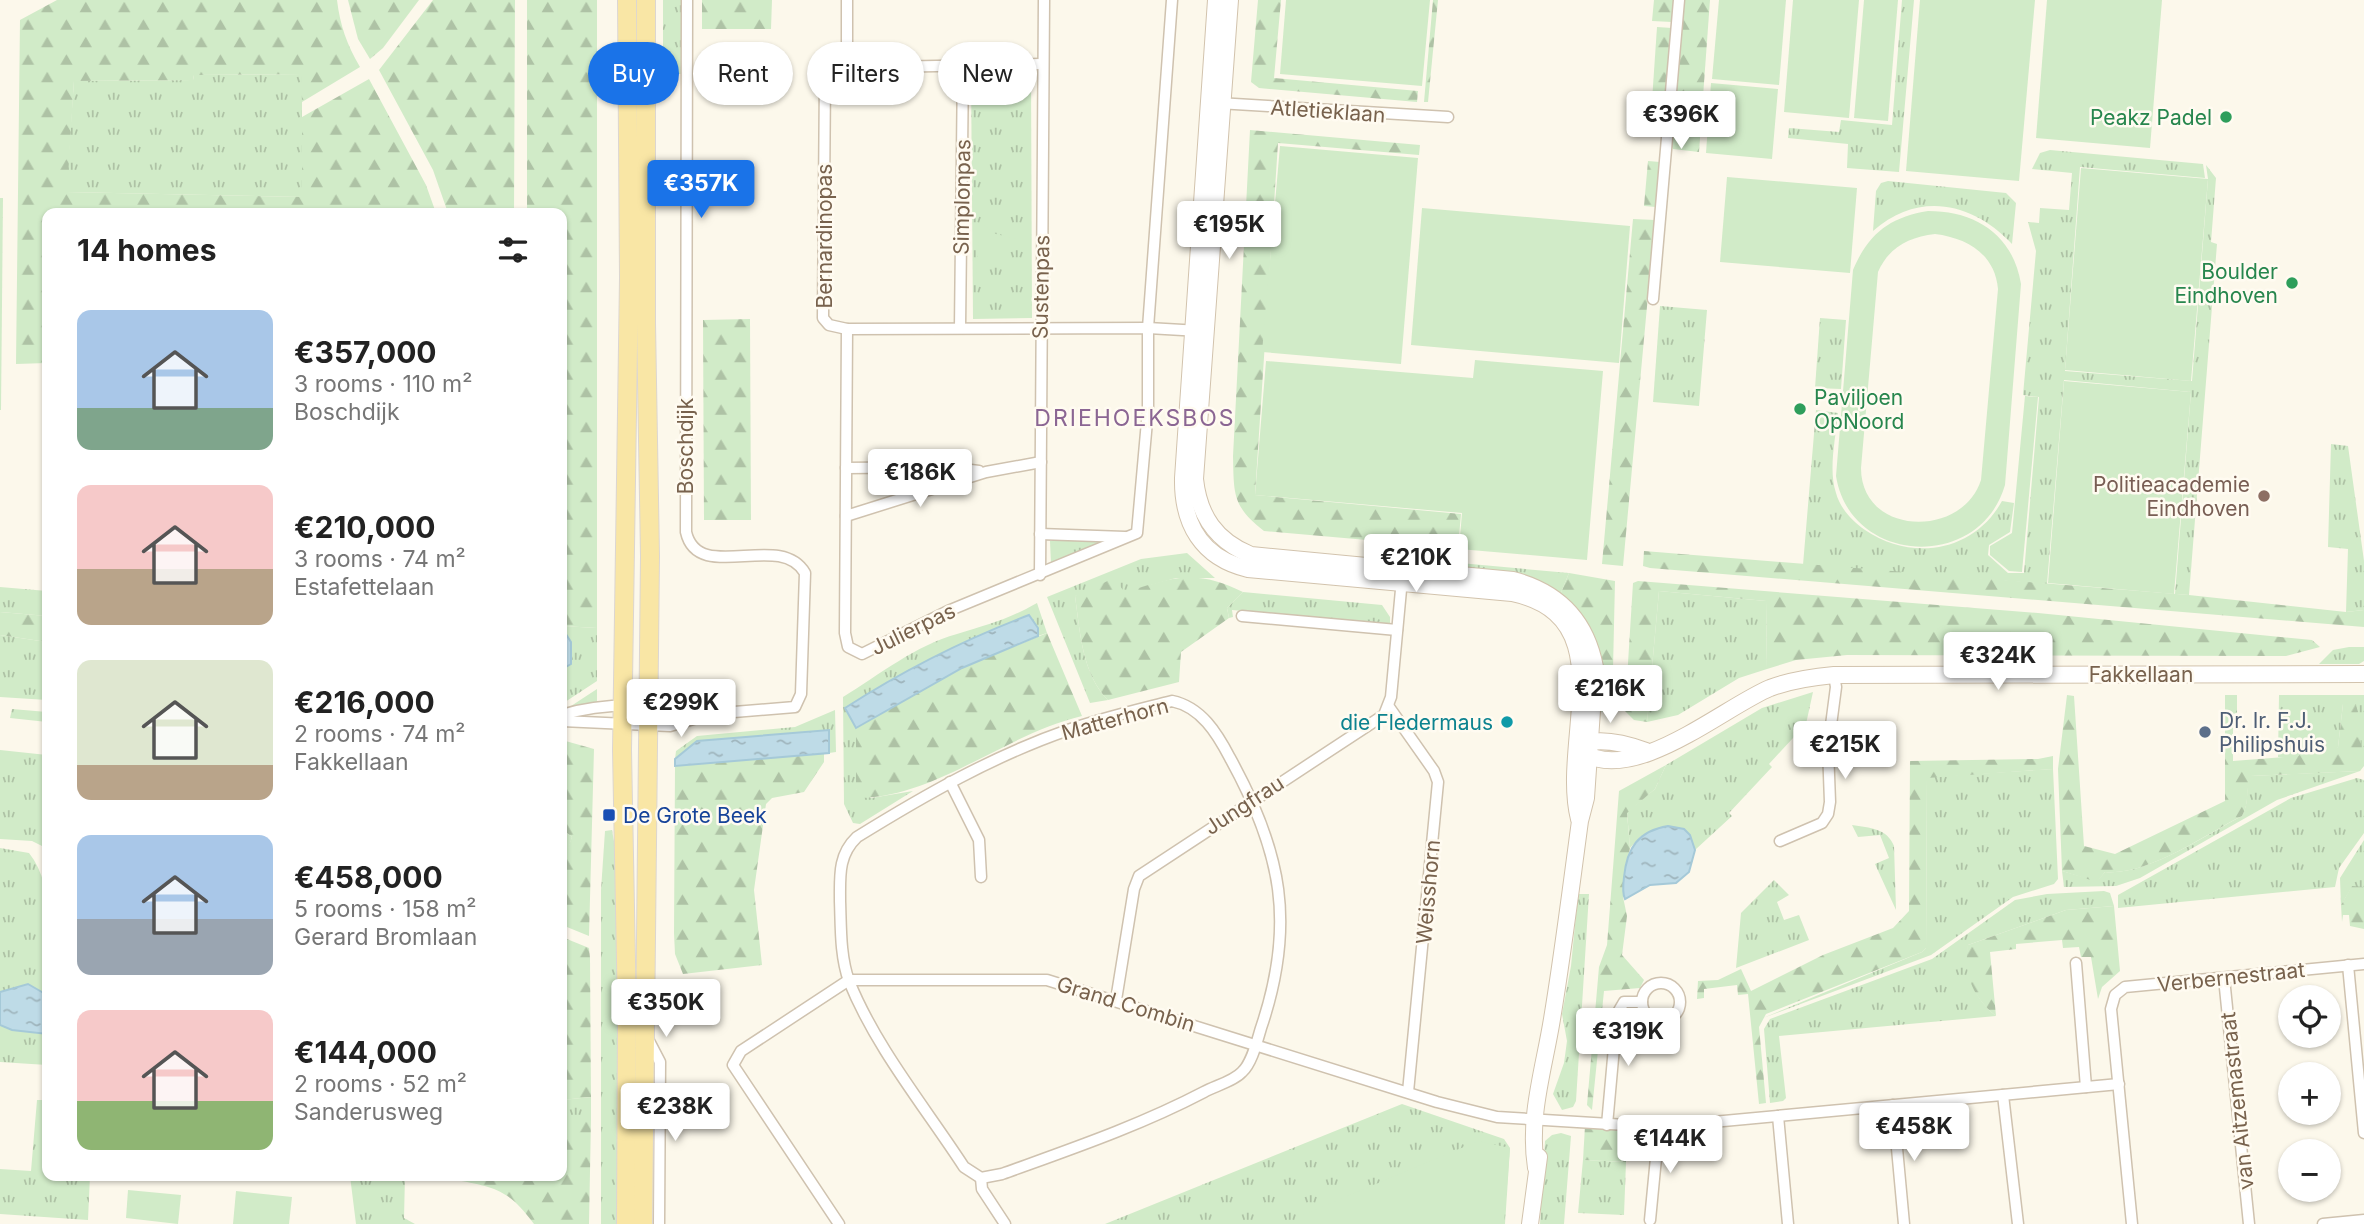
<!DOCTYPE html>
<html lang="en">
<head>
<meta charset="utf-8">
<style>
  :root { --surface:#fff; --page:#f2f2f2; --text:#222; --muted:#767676; --accent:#1a73e8 }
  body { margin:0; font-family:Inter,sans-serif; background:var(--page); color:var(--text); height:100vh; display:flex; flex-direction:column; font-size:26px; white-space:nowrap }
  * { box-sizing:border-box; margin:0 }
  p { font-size:23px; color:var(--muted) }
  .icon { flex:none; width:38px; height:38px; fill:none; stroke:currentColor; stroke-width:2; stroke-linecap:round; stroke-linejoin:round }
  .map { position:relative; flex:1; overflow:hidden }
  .details { position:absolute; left:42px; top:208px; width:525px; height:973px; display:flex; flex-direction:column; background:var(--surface); border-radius:14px; box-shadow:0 2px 5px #0004 }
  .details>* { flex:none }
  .banner { position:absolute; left:588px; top:42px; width:665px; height:63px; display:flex; gap:14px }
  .tools { position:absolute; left:2278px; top:985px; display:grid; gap:14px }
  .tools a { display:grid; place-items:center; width:63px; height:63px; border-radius:50%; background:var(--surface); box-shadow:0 2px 5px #0004; font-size:35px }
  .price { position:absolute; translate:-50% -60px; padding:0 16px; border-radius:7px; background:#fff; color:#222; font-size:23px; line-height:46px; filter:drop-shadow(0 2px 4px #0008) }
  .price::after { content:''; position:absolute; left:50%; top:42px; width:21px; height:16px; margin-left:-10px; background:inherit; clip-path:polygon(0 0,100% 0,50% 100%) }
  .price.current { background:var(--accent); color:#fff }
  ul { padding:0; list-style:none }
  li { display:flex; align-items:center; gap:21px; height:175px; padding:0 35px }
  li span { display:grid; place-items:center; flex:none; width:196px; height:140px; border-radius:14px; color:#555 }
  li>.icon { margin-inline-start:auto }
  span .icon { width:84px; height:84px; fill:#fffc; stroke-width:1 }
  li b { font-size:30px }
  h2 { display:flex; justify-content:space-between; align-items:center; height:84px; padding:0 35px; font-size:30px }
  .chip { padding:0 24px; border-radius:32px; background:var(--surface); box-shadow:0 2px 5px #0004; font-size:24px; line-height:63px }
  .chip.current { background:var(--accent); color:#fff }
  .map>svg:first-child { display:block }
</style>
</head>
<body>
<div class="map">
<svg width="2364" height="1224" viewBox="0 0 2364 1224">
  <defs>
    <pattern id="grass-tufts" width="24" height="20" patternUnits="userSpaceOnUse" patternTransform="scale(1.75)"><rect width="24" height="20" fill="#d1ebc8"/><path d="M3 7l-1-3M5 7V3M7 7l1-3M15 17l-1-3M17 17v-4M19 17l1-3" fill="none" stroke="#aec2a5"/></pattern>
    <pattern id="forest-firs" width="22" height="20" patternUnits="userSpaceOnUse" patternTransform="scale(1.75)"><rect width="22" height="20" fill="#d1ebc8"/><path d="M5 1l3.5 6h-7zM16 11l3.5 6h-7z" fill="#aec2a5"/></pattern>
    <pattern id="water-ripples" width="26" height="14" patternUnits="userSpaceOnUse" patternTransform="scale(1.75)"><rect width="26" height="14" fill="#bedbe7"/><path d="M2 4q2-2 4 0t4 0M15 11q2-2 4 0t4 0" fill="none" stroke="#9fb5bd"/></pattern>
  </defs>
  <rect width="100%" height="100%" fill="#fcf8eb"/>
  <g fill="url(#grass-tufts)">
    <rect x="663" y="0" width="18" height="74"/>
    <path d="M1902,0H1914L1899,172L1847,168L1848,144L1788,138L1789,128L1839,132L1841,120L1892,125Z"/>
    <path d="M971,73H1031L1032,318L973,319Z"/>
    <path d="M302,74V197L66,192L74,81L193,80L194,75Z"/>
    <path d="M2050,150L2203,164L2205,178L2080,167L2065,371L2192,381L2208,179L2206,165L2216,178L2211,242L2217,244L2189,595L2175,594L2191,392L2064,380L2047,584L1803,565L1816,410L1838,413C1836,437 1828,469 1836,493C1840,508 1852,521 1865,530C1912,562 1974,552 2002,501L2014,503L2010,532L1989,545L1988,555L2008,573H2024L2039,397L2023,395L2036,251L2028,222L2039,223L2040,208L2069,210L2072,173L2032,169L2040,153Z"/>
    <path d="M1888,181L2006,193L2016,203L2012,244C1972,202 1919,191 1873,231L1876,191L1881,183Z"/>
    <path d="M0,198H3L1,410H0Z"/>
    <path d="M1660,306L1707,310L1699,406L1653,402Z"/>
    <path d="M1820,318L1846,320L1841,389L1815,388Z"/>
    <path d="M2331,444L2348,446L2364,561V610L2346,612L2348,549L2328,547Z"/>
    <path d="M1108,540L1051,564L1050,541Z"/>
    <path d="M1187,553L1215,578H1176L1133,590L1075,596C1080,631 1082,674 1108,700L1090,703L1047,597L1141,559Z"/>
    <path d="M1438,561L1569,573L1560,595L1437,569Z"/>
    <path d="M0,587L47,591V616L0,612Z"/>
    <path d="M1659,591L1766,601L1767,669L1739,678L1678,715L1647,722Z"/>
    <path d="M1243,592L1382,605L1390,617V624L1232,610L1233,617L1229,618L1227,608Z"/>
    <path d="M1037,603L1047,633L1038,636V628L1029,615C963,640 904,670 845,708L856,728V789L871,798L913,791L860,824L853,823L844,804L843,697C879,675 916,645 957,634C989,624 1007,620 1037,603Z"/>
    <path d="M562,626L597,628V681L562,704V669L566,668Z"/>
    <path d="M0,635L47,642V700L0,697Z"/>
    <path d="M2349,647H2364V661L2359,664H2319L2333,650Z"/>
    <path d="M597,689V704L568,708Z"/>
    <path d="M1813,692L1806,724L1769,764L1772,767L1729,813L1732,816L1695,850L1690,835L1641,836L1630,848L1627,812L1655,789L1666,765L1762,708Z"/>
    <path d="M2279,695H2364V766L2360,771L2277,800L2140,878L2116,886L2064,887L2062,871L2097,881L2105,872C2147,876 2205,835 2242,816C2250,801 2245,790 2250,776L2360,771V757L2343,704L2338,747L2328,762L2278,757Z"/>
    <path d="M12,709L47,712V722L10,718Z"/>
    <path d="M835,710L836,752L829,753L828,730L697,741L675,759L676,751L697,736L795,727Z"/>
    <path d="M0,750L47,755V859L42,846L32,841L0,839Z"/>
    <path d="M2053,769L2058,879L2054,884L2013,897L1931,955L1763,1018L1922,952L1926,948L1927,777Z"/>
    <path d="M2357,778L2364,780V833L2339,868L2335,887L2118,908V895L2291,798Z"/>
    <path d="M1852,825C1870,828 1887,828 1894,846L1896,910L1875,864L1889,858L1880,835L1858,837Z"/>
    <path d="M562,829L572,837L567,854L562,851Z"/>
    <path d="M612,830L616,853L620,994L619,1224H601V890L605,831Z"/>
    <path d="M2364,840V887H2352L2341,905L2340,878Z"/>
    <path d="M0,848L29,853C58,889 47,951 47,995L28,984L0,992Z"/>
    <path d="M1774,880L1789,895L1777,902L1784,920L1799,915L1809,940L1736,968L1741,913Z"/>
    <path d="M2104,891L2110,893L2114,906L2066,910L1968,945C1967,975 1971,995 1996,1016L1779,1036L1786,1098L1783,1101L1770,1103L1764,1029L1770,1019L1932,959L2015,900L2047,894Z"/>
    <path d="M1578,894H1589L1576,1101L1573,1107L1562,1110L1553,1094L1564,1063L1567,1041L1562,1014L1571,966Z"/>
    <path d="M0,1025L12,1030L47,1034V1065L0,1062Z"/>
    <path d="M591,1097V1119H562V1100Z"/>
    <path d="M37,1100H47V1176H90L88,1220L0,1214V1169L31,1171Z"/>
    <path d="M1402,1104L1504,1139L1510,1148L1505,1224H1105Z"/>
    <path d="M1561,1133L1571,1136L1564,1224H1540L1545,1141L1552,1135Z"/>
    <path d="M1583,1160L1626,1162L1624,1215L1578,1213Z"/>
    <path d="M350,1176H405L404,1218L415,1224H356Z"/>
  </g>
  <g fill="url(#forest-firs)">
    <path d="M57,0H337C340,25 347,45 360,67L302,102L301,74L194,75L193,80L74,81L67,192L302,197V117L369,79L426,185L436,213L47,214V363L16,364L20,20Z"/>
    <path d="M348,0H419L383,48L370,59L358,39Z"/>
    <path d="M433,0H515L514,213H448L433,170L379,70Z"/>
    <path d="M527,0H597V628L562,626V214L527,213Z"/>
    <path d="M702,0H772L771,29H702Z"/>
    <path d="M1258,0H1281L1274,78L1418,91L1417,102L1259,88L1251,82Z"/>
    <path d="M1433,0H1438L1428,102H1424Z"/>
    <path d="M1654,0H1674L1672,22L1652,21Z"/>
    <path d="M1683,0H1710L1699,152L1673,149L1670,143Z"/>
    <path d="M1657,27L1672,28L1663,131L1650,130Z"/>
    <path d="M1250,130L1420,145L1419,155L1278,143L1255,495L1461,514L1458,548L1264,531C1232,506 1234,494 1233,456Z"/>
    <path d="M1648,161L1660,162L1656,207L1644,206Z"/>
    <path d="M1633,219L1655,220L1623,566L1602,564Z"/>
    <path d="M750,319L751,520H704L703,320Z"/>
    <path d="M1644,551L2189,595L2346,612L2364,610V627L1650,568L1643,566Z"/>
    <path d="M1569,573L1615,581L1612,713L1598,711L1560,595Z"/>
    <path d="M1114,578L1123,590C1135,590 1144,586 1156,583C1190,573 1212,577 1243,592L1227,608L1229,618L1181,652L1179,682L1108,700C1082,674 1080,631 1075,596Z"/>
    <path d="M1638,581L2038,613L2312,640L2320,647L2286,656L1847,655L1796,660L1767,669L1766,601L1659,591L1647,722L1634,720L1625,711L1633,583Z"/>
    <path d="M0,612L47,616V642L0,635Z"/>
    <path d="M1047,633L1082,716C1006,734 939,795 862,798L856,789V728L962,668Z"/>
    <path d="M2067,695L2074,696L2084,846L2115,854L2225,801V695H2237V713L2233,714V761L2298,756L2309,749L2327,761L2328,753L2338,747L2343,704H2356L2363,759L2360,771L2251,776C2245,790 2250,802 2242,816C2204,835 2148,876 2105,872L2097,882L2062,871L2058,769Z"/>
    <path d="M562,740L594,749L589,936L562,925V865L572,837L562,829Z"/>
    <path d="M824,753V762L804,792L772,798L766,804L754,890L762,965L683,974L675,954L674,933L675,766Z"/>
    <path d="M2053,756V769L1927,778L1926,948L1922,952L1766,1014L1759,1027L1766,1103L1759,1104L1748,994L1738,995L1737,985L1704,989V998L1697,999L1698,981L1718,980L1741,969L1751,991L1823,955L1893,928L1909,911L1910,761L2038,759Z"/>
    <path d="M1666,765L1655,789L1627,813L1630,848L1624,880L1623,897L1627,916L1622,955L1644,980L1640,988L1604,991L1592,1110L1587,1105L1599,967L1607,945L1619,791Z"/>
    <path d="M2352,886L2364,887V929L2350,926L2349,915H2343L2342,922L2341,905Z"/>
    <path d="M2114,906L2120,971L2102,987L2098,999L2091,957H2081L2079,947L2063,948L2062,940L2016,944V949L1990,952L1996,1016C1973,997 1963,974 1968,945L2066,910Z"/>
    <path d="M562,937L589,948L590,958L591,1097L562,1100Z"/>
    <path d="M569,1117L591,1119L589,1224H534C509,1190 497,1188 457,1180L458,1176H562V1119Z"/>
    <path d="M1585,1126L1628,1127L1626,1162L1583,1160Z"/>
  </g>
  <g fill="#d1ebc8" fill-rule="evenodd">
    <path d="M1286,0H1430L1422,86L1280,74Z"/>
    <path d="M1719,0H1786L1779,85L1712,79Z"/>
    <path d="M1793,0H1859L1849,118L1784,112Z"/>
    <path d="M1864,0H1898L1888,121L1854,118Z"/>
    <path d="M1920,0H2035L2019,181L1906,171Z"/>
    <path d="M2047,0H2162L2150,148L2036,138Z"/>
    <path d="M1711,83L1778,89L1772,159L1706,153Z"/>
    <path d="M1280,146L1418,158L1401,364L1262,352Z"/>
    <path d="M2081,168L2208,179L2191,381L2065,370Z"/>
    <path d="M1727,177L1857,188L1850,273L1720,262Z"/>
    <path d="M1422,208L1630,226L1619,363L1411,345Z"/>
    <path d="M1928,211C1976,211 2013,235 2021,284L2005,485C1980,572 1850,565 1836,476L1853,270C1868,234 1890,217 1928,211ZM1935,234C1967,238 1995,254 1998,289L1981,480C1962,539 1861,536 1861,468L1878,272C1889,247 1909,237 1935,234Z"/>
    <path d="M980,223L996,234L1017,239L976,274Z"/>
    <path d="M1475,360L1603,371L1587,560L1459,549L1462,513L1255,495L1266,361L1473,378Z"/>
    <path d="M2064,381L2191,392L2174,594L2048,583Z"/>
    <path d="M2025,396L2038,397L2022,572L2009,571L1990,555V546L2012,533Z"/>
    <path d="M1478,1141L1510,1148L1504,1224H1300V1216Z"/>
    <path d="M128,1190L181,1195L178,1224L126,1218Z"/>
    <path d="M236,1191L292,1197L289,1224H233Z"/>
  </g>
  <g fill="url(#water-ripples)" stroke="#a5c9d8" stroke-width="2">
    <path d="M1029,615L1038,628V636L962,668L856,728L845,708C904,670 963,640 1029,615Z"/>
    <path d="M562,628L571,642V664L562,669Z"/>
    <path d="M829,730V753L675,766V759L697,741Z"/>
    <path d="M1668,826L1684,829L1690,835L1695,850L1689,872L1676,883L1650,885L1625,899C1622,893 1623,885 1624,877C1627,848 1638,831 1668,826Z"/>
    <path d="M28,984L47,995V1034L12,1030L0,1025V992Z"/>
  </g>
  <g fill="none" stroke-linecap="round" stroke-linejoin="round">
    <g stroke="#cfc2af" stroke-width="13">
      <g id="street">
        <path d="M1043,64L828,68L825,76L823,318L829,325L847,329L1148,328L1200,331"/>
        <path d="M847,66V0"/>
        <path d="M1218,103L1448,117"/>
        <path d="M1653,299L1679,0"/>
        <path d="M960,328L963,65"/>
        <path d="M847,329L845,633L848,647L862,654L948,611L1137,533L1148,410V328L1172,0"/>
        <path d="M846,468L946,467L979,471"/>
        <path d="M846,516L986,472L1041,462"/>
        <path d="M1040,534L1125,537"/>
        <path d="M1040,575L1044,0"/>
        <path d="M1242,616L1397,630"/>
        <path d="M1172,701C1201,707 1217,733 1230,758C1282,852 1296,925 1261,1028C1257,1041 1252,1063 1242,1072C1234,1081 1215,1086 1204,1092C1139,1126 1071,1149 1002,1174L981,1178L964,1167C925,1107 876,1048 849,981C840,956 841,927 840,901C840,876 838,855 857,837C925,795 993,756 1068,730C1102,718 1137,710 1172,701Z"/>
        <path d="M1389,707L1434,771L1438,782L1408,1092"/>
        <path d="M562,715C606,701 662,704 707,714"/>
        <path d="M562,721L670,726L710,714L795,707L801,694L805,573C780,530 698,585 686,532L687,0"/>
        <path d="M950,782L979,840L981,877"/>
        <path d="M1780,841L1822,823L1828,814L1830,802L1828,748L1836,687L1834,675"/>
        <path d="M2076,963L2086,1087"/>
        <path d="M2348,965L2364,1133"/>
        <path d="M2224,978L2249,1224"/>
        <circle cx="1661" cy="1002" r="19"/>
        <path d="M1116,1000L1134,889L1139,876L1384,715L1391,697L1402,579"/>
        <path d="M647,1037L660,1062L659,1224"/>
        <path d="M2003,1095L2018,1224"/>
        <path d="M1893,1105L1904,1224"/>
        <path d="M1778,1116L1788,1224"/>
        <path d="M1607,1125L1617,1014L1624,1002H1642"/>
        <path d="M981,1178L982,1189L1005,1224"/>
        <path d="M1650,1220L1659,1127"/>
        <path d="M839,1224L733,1065L741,1051L849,980H1047L1437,1102L1497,1117L1659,1127L2119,1084"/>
        <path d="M2132,1224L2111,1009L2115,995L2125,987L2364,964"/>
        <path d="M2323,1224L2364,1220"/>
      </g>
    </g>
    <g stroke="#d2c3ad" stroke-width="18">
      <g id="secondary">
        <path d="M1216,0L1183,478C1182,524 1202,558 1248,569L1512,593C1626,617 1559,741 1579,819"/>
        <path d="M1230,0L1195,479C1199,516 1216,541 1251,555L1513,580C1558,592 1586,620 1595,667L1586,798L1580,821C1571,887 1563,953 1552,1019C1544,1069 1528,1116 1536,1168"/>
        <path d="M1580,745C1599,737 1627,744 1646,751"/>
        <path d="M1582,752C1633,786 1724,707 1770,688C1791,680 1813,677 1834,675L2364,674"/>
        <path d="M1530,1224L1539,1157"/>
      </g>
    </g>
    <g stroke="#dcd6d1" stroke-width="20">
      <g id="primary">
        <path d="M626,1224L627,1013L622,750L629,278L627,0"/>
        <path d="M643,1224L650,556L646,323V0"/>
      </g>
    </g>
    <use href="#street" stroke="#fff" stroke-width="10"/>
    <use href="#secondary" stroke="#fff" stroke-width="16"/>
    <use href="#primary" stroke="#f9e6a5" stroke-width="18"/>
  </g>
  <g fill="#2e9e5b" stroke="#fffbf1" stroke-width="2.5">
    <circle cx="2226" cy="117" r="7"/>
    <circle cx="2292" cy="283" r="7"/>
    <circle cx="1800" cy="409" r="7"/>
  </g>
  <circle fill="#8d6e63" stroke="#fffbf1" stroke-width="2.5" cx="2264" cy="496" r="7"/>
  <circle fill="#0f9aa8" stroke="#fffbf1" stroke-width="2.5" cx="1507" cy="722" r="7"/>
  <circle fill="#5c6f8a" stroke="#fffbf1" stroke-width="2.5" cx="2205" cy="732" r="7"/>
  <rect fill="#1a4fb4" stroke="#fffbf1" stroke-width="2.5" x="602" y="808" width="14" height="14" rx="3.5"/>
  <g text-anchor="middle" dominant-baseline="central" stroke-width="5" stroke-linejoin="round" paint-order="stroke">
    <g font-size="21" fill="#78624d" stroke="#fffbf1">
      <text transform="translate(1328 111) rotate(4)">Atletieklaan</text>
      <text transform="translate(962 197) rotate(-89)">Simplonpas</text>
      <text transform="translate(824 236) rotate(-90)">Bernardinopas</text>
      <text transform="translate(1041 287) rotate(-89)">Sustenpas</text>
      <text transform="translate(685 446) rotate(-90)">Boschdijk</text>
      <text transform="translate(913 629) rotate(-26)">Julierpas</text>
      <text x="2141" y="674">Fakkellaan</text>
      <text transform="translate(1115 719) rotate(-15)">Matterhorn</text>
      <text transform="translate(1244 805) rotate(-33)">Jungfrau</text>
      <text transform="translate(1428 892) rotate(-85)">Weisshorn</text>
      <text transform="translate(2231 977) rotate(-6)">Verbernestraat</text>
      <text transform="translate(1126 1004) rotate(17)">Grand Combin</text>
      <text transform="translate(2237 1101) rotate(-96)">van Aitzemastraat</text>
    </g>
    <g font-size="21" fill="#27864d" stroke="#fffbf1" text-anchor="end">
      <text x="2212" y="117">Peakz Padel</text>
      <text x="2278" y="271">Boulder<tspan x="2278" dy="24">Eindhoven</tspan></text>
      <text x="1814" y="397" text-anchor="start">Paviljoen<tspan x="1814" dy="24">OpNoord</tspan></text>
    </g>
    <g font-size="21" fill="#785e54" stroke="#fffbf1" text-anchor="end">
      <text x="2250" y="484">Politieacademie<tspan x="2250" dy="24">Eindhoven</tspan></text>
    </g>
    <g font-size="21" fill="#4e5e75" stroke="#fffbf1" text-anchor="start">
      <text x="2219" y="720">Dr. Ir. F.J.<tspan x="2219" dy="24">Philipshuis</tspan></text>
    </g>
    <g font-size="21" fill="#0d838f" stroke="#fffbf1" text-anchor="end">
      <text x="1493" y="722">die Fledermaus</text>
    </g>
    <g font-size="21" fill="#164399" stroke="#fffbf1" text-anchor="start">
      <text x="623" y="815">De Grote Beek</text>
    </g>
    <g font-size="23" letter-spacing="2" fill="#8b6693" stroke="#fffbf1">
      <text x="1135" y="418">DRIEHOEKSBOS</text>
    </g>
  </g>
</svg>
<div class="tools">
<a><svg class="icon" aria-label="locate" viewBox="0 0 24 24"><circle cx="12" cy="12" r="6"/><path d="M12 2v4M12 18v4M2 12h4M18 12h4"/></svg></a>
<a>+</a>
<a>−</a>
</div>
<b class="price" style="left:1681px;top:151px">€396K</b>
<b class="price current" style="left:701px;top:220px">€357K</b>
<b class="price" style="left:1229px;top:261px">€195K</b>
<b class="price" style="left:920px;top:509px">€186K</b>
<b class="price" style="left:1416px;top:594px">€210K</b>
<b class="price" style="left:1998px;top:692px">€324K</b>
<b class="price" style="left:1610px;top:725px">€216K</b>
<b class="price" style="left:681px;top:739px">€299K</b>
<b class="price" style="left:1845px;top:781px">€215K</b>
<b class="price" style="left:666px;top:1039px">€350K</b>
<b class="price" style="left:1628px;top:1068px">€319K</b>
<b class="price" style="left:675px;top:1143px">€238K</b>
<b class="price" style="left:1914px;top:1163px">€458K</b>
<b class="price" style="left:1670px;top:1175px">€144K</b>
<div class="banner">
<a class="chip current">Buy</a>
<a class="chip">Rent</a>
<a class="chip">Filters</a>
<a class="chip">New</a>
</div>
<section class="details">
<h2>14 homes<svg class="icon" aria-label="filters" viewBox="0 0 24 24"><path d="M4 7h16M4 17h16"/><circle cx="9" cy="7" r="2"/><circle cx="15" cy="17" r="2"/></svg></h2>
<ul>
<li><span style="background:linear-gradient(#a9c7e8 70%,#7fa58c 0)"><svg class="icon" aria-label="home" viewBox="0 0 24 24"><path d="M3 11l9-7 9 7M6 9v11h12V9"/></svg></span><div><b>€357,000</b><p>3 rooms · 110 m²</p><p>Boschdijk</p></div></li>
<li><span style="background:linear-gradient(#f6c9c9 60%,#b9a48a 0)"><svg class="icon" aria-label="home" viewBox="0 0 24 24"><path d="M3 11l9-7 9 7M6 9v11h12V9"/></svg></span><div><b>€210,000</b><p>3 rooms · 74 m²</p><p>Estafettelaan</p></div></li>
<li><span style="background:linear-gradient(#dfe7d0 75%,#b9a48a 0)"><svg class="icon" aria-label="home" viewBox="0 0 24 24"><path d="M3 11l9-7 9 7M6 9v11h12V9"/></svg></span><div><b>€216,000</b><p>2 rooms · 74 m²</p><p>Fakkellaan</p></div></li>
<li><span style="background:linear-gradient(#a9c7e8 60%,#9aa5b1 0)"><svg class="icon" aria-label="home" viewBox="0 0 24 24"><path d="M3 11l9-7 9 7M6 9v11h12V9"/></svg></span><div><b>€458,000</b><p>5 rooms · 158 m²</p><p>Gerard Bromlaan</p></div></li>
<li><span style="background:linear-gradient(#f6c9c9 65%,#8fb573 0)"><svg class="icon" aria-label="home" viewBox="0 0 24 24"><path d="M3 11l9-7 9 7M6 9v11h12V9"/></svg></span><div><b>€144,000</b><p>2 rooms · 52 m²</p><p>Sanderusweg</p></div></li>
</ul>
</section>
</div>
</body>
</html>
